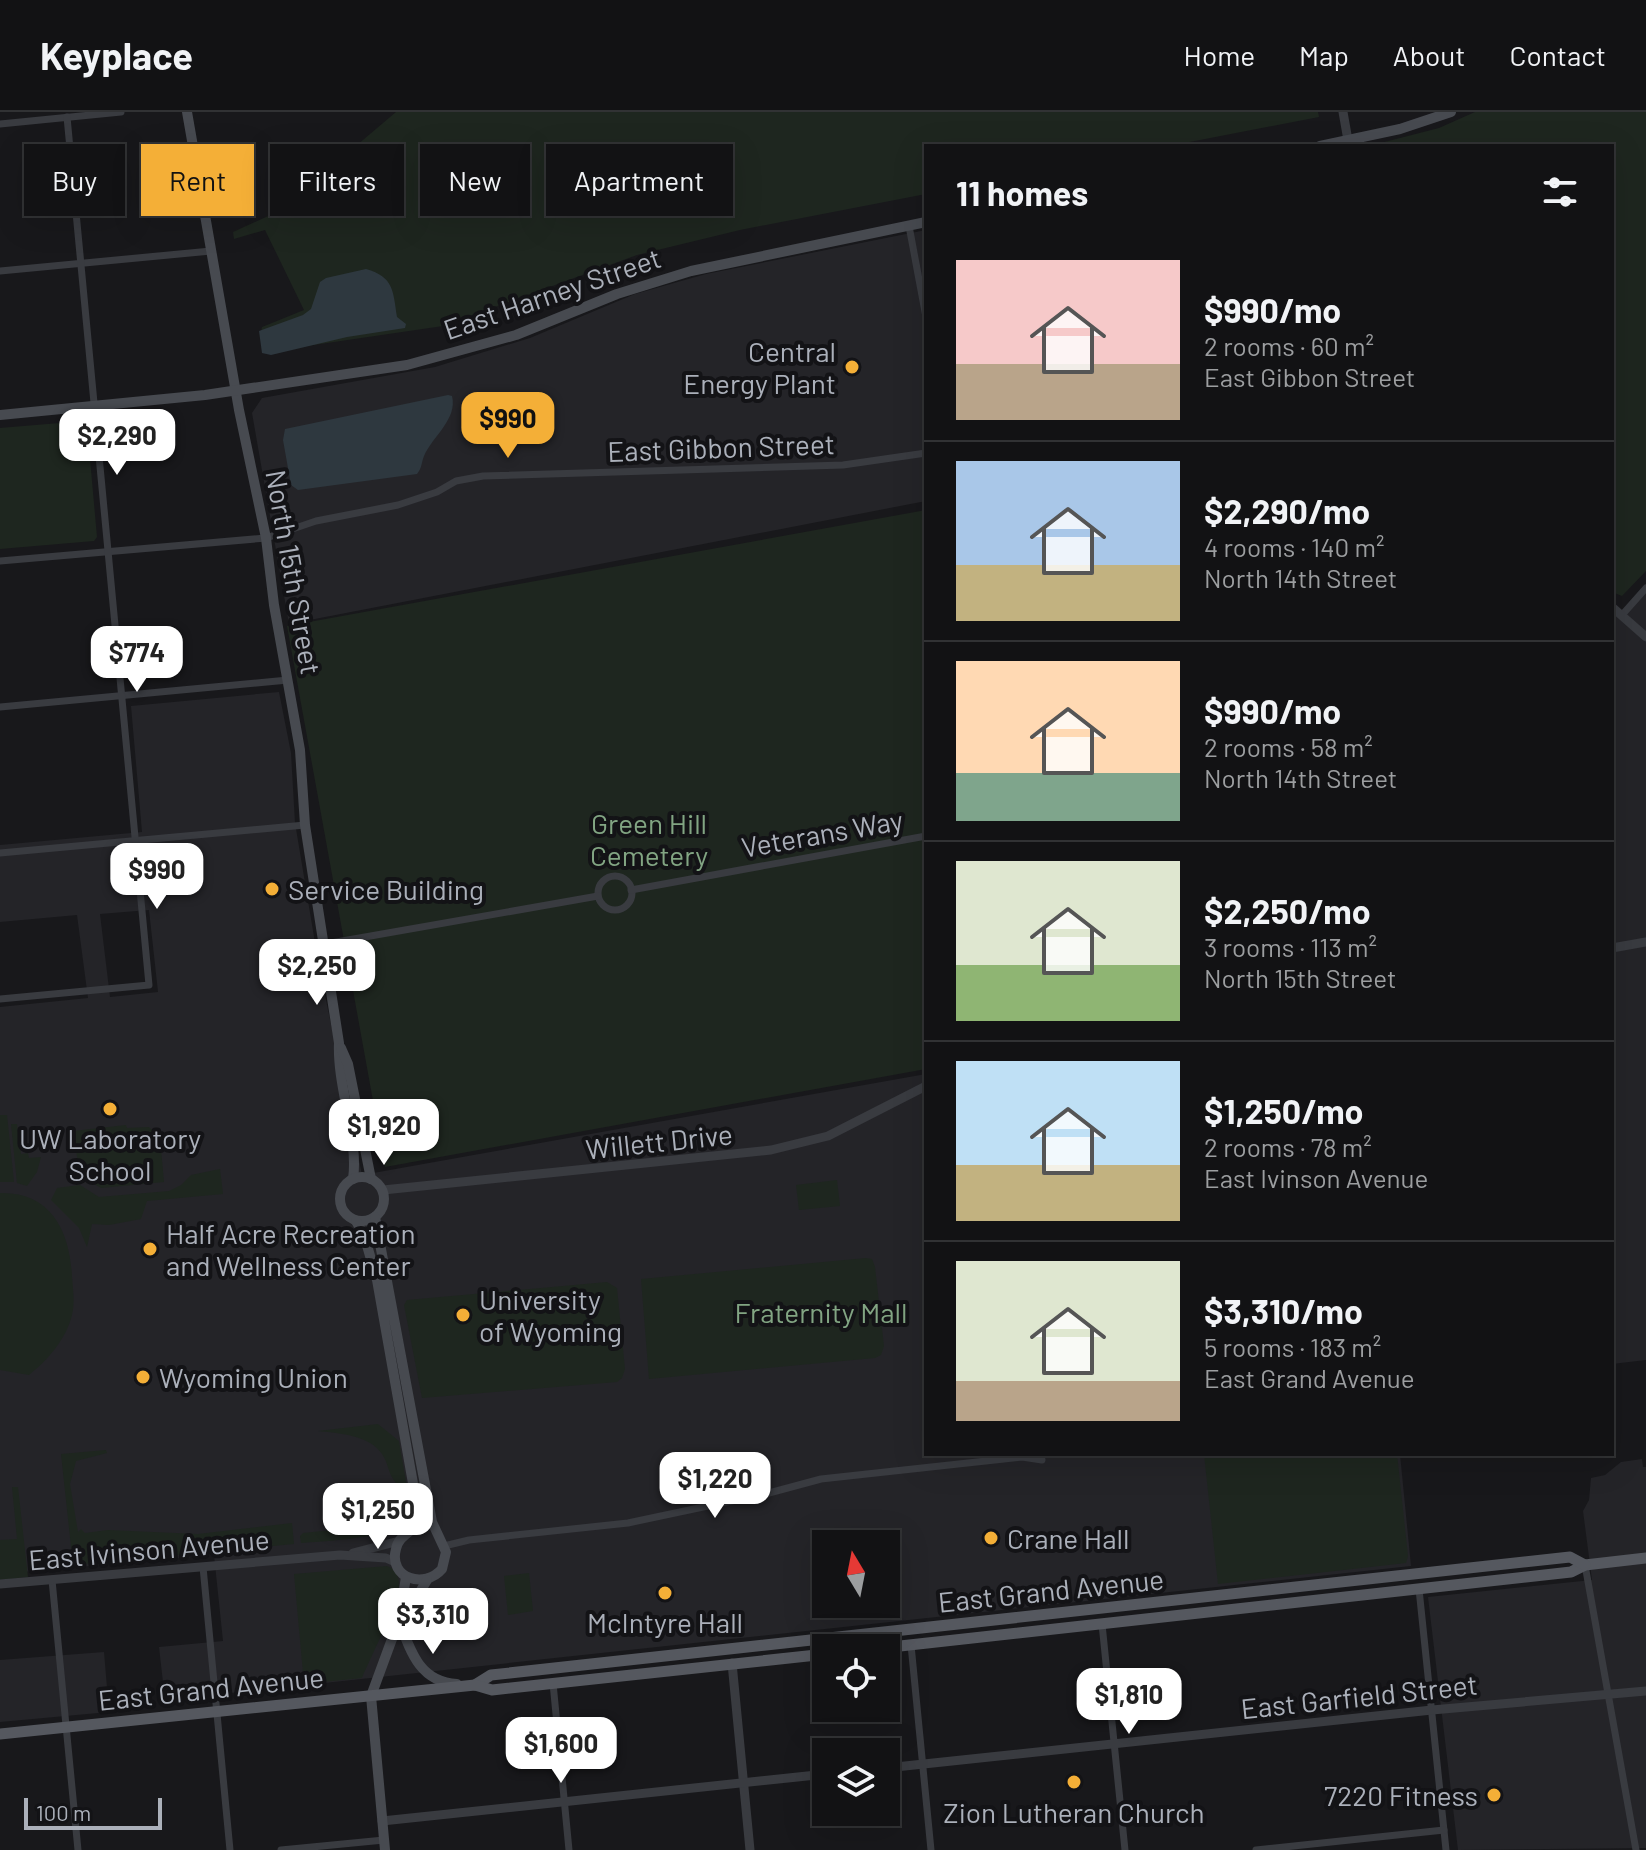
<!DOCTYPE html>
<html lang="en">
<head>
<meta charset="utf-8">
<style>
  :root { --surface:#121214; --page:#1b1b1d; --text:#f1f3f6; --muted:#9c9ea0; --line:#313234; --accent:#f4af37 }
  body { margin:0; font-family:Barlow,sans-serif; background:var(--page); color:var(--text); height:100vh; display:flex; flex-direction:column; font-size:30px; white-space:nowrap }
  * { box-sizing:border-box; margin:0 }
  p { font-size:26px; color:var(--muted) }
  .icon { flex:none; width:44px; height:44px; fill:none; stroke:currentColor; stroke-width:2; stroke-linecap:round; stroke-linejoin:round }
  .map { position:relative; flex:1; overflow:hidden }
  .details { position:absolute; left:924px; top:32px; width:690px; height:1312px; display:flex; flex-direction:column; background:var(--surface); border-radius:0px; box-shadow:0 8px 32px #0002,0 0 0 2px var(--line) }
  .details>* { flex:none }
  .banner { position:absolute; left:24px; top:32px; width:760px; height:72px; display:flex; gap:16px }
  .needle { width:52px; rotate:350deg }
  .buttons { position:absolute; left:812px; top:1418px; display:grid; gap:16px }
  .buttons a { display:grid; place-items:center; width:88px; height:88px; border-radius:0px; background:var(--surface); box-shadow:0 8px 32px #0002,0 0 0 2px var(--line); font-size:40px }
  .scale { position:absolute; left:24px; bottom:20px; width:138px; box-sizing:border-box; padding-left:8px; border:4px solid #abb0ba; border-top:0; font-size:22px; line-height:28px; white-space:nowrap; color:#abb0ba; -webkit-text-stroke:6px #131316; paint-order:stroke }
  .price { position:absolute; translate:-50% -68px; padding:0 18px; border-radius:16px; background:#fff; color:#222; font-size:26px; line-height:52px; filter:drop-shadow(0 2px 4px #0008) }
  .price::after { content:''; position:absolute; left:50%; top:48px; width:24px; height:18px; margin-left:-12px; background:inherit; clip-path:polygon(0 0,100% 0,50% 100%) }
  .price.on { background:var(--accent); color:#111 }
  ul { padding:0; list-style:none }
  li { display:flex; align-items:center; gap:24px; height:200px; padding:0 32px }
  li+li { border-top:2px solid var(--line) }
  li span { display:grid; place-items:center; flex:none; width:224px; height:160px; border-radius:0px; color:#555 }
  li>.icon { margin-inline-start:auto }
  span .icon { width:96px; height:96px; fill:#fffc; stroke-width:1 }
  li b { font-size:34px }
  h2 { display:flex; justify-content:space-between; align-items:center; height:96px; padding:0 32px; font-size:34px }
  .pill { padding:0 28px; border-radius:0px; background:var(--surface); box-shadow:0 8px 32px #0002,0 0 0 2px var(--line); font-size:28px; line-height:72px }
  .pill.on { background:var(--accent); color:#111 }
  header { display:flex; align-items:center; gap:48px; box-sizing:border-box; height:112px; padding:0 40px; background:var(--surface); border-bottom:2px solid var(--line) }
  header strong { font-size:38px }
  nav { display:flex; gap:44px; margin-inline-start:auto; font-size:28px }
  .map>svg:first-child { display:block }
</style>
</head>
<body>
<header>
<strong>Keyplace</strong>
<nav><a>Home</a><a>Map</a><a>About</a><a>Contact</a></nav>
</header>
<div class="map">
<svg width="1646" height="1738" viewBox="0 0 1646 1738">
  <rect width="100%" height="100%" fill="#18181b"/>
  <g fill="#242428" fill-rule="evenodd">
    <path d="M926,118V389L289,512L252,301L262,286L435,255L530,226L635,182L706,162Z"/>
    <path d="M1646,477V1248L1612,1252V496L1622,503Z"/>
    <path d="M279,580L291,641L295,711L318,849L362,1063L926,962V1342H1400L1411,1454L165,1588L159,1535L223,1529L214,1443L0,1462V895L88,886L77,803L0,810V733L142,720L131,594ZM149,798L158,880L110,885L100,802ZM826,1432H886V1492H826Z"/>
    <path d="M1642,1347L1643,1355H1646V1736L1458,1738L1428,1485L1592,1468L1583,1399L1589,1388L1591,1366L1605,1363L1621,1350Z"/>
    <path d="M104,1540L109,1600L0,1610V1548Z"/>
  </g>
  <g fill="#1e261f">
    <path d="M396,0H1318L1319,5L1169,34H926V82L740,118L637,143L443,214L266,240L260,224L262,215L304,198L265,118L234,127L233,120L290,94L324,61Z"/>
    <path d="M1475,0H1646V459L1622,484L1612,480V34H1369L1439,16Z"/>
    <path d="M84,309L87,313L97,425L94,429L0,437V316Z"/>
    <path d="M926,398V957L385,1055L287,514Z"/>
    <path d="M0,1003H7L14,1070H0Z"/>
    <path d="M11,1012H17L21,1042L28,1041L29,1046L41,1045L37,1060L27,1074L17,1071Z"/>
    <path d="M126,1013L127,1016L149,1015L160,1026L164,1070L101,1076L80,1064L73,1019Z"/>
    <path d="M220,1057L223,1082L147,1089L141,1107L109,1113L92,1112L87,1135L79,1116L51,1088L57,1076L80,1073L99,1085L169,1079L181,1073L191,1063Z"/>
    <path d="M837,1068L840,1094L799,1098L796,1073Z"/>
    <path d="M0,1081C51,1080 70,1119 72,1165C73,1177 75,1191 72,1203C66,1227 48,1248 29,1263L0,1258Z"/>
    <path d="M866,1146L872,1147L875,1155L884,1234L881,1243L875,1246L649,1267L641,1167Z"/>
    <path d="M607,1170L617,1176L625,1257L622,1266L617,1270L422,1286L404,1193L407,1188Z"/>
    <path d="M378,1312L399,1329C401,1344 412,1393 408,1404C400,1427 323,1429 301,1431L300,1424L303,1421L390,1412V1404L395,1403L400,1375C387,1363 390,1354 382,1342C370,1323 338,1321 318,1319Z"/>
    <path d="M106,1338L107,1341L76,1349L70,1372L78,1420L81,1417L85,1421L108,1418L198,1422L292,1411L294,1432L73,1453L61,1342Z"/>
    <path d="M1204,1342H1397L1408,1444L1406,1451L1218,1472Z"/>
    <path d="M12,1375H18L28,1465L0,1468V1428L17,1427Z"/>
    <path d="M387,1454C395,1457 399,1463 399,1473C399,1490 370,1546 362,1566L304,1572L294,1462Z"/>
    <path d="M529,1461L533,1499L508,1503L504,1464Z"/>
  </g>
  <g fill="#2e383f">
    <path d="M366,157C394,165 393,179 397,205L406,212L405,216L347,225L271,243L262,241L259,219L303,203L311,197L320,170L326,166Z"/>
    <path d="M448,283L452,284C458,307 432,325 424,344C421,352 422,356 417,362L298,378L291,373L283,328L285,317Z"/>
  </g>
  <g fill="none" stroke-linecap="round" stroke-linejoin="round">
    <g stroke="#393b40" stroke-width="7">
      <path d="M0,12L121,0"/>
      <path d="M909,114L926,205"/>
      <path d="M0,159L211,139"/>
      <path d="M0,449L266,426L316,409L398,393L437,380L456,369L483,364L843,353L926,341"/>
      <path d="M1622,503L1646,476"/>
      <path d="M0,595L288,568"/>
      <path d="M0,741L305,713"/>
      <circle cx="615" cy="781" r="17"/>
      <path d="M631,778L926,724"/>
      <path d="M325,832L598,784"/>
      <path d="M0,887L149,873L67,5"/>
      <path d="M444,1434L469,1428L628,1411L769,1381L821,1367L1022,1345L1042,1348"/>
      <path d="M1585,1453L1636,1738"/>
      <path d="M203,1455L230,1738"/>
      <path d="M52,1468L78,1738"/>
      <path d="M1419,1477L1446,1738"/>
      <path d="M1102,1512L1125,1738"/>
      <path d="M911,1533L931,1738"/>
      <path d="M553,1571L569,1738"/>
      <path d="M281,1738L384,1728"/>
      <path d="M1256,1738L1444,1718"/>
    </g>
    <g stroke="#393b40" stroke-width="9">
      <path d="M1343,0L1349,34"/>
      <path d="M1612,495L1646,525"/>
      <path d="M1612,836L1646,830"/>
      <path d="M383,1078L771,1038L828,1024L926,974"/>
      <path d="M353,1441L399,1429"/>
      <path d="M0,1472L340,1443L386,1446L395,1450"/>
      <path d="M732,1551L750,1738"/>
      <path d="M886,1656L1432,1598L1646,1579"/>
      <path d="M382,1709L826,1662"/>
    </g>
    <g stroke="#474a50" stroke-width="10">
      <path d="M187,0L239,298L266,426L274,493L300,638L305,713L339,931C337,975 359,1027 353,1067"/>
      <path d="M1320,34L1400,17L1451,0"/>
      <path d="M0,303L205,283L407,253L516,223L617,182L691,159L926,110"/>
      <path d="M341,936L348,952L371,1067"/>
      <circle cx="362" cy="1087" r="22"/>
      <path d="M356,1109L364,1123L377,1168L417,1394L416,1413C409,1422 398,1425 396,1437C388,1467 425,1477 442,1457L446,1440L432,1410L375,1105"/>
      <path d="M400,1507L410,1497L427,1468"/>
      <path d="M399,1508C410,1538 419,1570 457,1572"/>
      <path d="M385,1738L371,1584L399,1508L406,1465"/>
    </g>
    <g stroke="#55585f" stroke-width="11">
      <path d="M882,1536L1571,1460L1585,1453L1646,1446"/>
      <path d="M475,1573L491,1563L1570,1445L1585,1453"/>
      <path d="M0,1622L475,1573L492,1578L826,1542"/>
    </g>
  </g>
  <g fill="#f4af37" stroke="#131316" stroke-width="3">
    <circle cx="852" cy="255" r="8"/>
    <circle cx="272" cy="777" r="8"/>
    <circle cx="110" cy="997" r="8"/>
    <circle cx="150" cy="1137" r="8"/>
    <circle cx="463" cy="1203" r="8"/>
    <circle cx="143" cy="1265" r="8"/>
    <circle cx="991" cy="1426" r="8"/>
    <circle cx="665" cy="1481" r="8"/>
    <circle cx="1074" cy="1670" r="8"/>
    <circle cx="1494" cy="1683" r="8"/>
  </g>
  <g text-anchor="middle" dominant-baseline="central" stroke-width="8" stroke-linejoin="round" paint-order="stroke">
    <g font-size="28" fill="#abb0ba" stroke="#131316">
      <text transform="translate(552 181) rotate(-19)">East Harney Street</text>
      <text transform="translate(721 335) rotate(-2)">East Gibbon Street</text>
      <text transform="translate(294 460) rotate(80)">North 15th Street</text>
      <text transform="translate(822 721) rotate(-10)">Veterans Way</text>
      <text transform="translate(659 1029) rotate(-6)">Willett Drive</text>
      <text transform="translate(149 1437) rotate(-5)">East Ivinson Avenue</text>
      <text transform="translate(1051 1478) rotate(-6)">East Grand Avenue</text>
      <text transform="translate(211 1576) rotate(-6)">East Grand Avenue</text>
      <text transform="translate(1359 1584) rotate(-6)">East Garfield Street</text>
    </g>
    <g font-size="28" fill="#abb0ba" stroke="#131316" text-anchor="start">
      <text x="836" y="239" text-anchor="end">Central<tspan x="836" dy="32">Energy Plant</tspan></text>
      <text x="288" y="777">Service Building</text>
      <text x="110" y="1026" text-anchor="middle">UW Laboratory<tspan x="110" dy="32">School</tspan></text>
      <text x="166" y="1121">Half Acre Recreation<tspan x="166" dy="32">and Wellness Center</tspan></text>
      <text x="479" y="1187">University<tspan x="479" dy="32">of Wyoming</tspan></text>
      <text x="159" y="1265">Wyoming Union</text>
      <text x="1007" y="1426">Crane Hall</text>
      <text x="665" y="1510" text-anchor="middle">McIntyre Hall</text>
      <text x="1478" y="1683" text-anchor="end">7220 Fitness</text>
      <text x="1074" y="1700" text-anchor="middle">Zion Lutheran Church</text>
    </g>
    <g font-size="28" fill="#82a583" stroke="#131316">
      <text x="649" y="711">Green Hill<tspan x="649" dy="32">Cemetery</tspan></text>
      <text x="821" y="1200">Fraternity Mall</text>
    </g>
  </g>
</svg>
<div class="buttons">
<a><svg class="needle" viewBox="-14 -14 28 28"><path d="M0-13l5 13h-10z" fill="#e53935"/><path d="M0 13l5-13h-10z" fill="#9c9ea0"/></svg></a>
<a><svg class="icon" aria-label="locate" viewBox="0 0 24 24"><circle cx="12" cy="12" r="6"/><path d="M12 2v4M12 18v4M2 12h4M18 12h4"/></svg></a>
<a><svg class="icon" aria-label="layers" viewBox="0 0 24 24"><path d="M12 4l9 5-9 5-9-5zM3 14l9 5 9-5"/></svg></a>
</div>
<div class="scale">100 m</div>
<b class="price on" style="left:508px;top:348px">$990</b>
<b class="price" style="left:117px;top:365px">$2,290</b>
<b class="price" style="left:137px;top:582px">$774</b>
<b class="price" style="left:157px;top:799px">$990</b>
<b class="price" style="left:317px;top:895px">$2,250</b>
<b class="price" style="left:384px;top:1055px">$1,920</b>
<b class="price" style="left:715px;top:1408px">$1,220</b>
<b class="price" style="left:378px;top:1439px">$1,250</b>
<b class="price" style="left:433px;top:1544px">$3,310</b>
<b class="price" style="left:1129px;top:1624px">$1,810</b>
<b class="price" style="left:561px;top:1673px">$1,600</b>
<div class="banner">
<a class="pill">Buy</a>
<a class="pill on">Rent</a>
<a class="pill">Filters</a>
<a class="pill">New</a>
<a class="pill">Apartment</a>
</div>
<section class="details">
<h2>11 homes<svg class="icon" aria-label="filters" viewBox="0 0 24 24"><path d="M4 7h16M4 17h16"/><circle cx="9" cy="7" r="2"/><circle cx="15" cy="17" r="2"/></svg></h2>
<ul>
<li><span style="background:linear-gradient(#f6c9c9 65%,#b9a48a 0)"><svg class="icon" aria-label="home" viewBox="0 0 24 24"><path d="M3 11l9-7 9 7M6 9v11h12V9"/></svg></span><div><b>$990/mo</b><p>2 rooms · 60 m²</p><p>East Gibbon Street</p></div></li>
<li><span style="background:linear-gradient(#a9c7e8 65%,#c2b280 0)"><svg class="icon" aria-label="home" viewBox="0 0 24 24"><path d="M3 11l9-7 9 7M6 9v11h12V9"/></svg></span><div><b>$2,290/mo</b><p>4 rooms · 140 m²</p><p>North 14th Street</p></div></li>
<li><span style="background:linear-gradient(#ffd9b3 70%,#7fa58c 0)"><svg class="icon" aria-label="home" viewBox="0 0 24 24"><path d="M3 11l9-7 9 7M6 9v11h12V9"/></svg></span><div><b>$990/mo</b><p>2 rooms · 58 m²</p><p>North 14th Street</p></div></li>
<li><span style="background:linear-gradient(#dfe7d0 65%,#8fb573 0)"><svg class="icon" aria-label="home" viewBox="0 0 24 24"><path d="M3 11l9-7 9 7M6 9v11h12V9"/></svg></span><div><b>$2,250/mo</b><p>3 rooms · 113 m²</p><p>North 15th Street</p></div></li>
<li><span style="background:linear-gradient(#bfe0f5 65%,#c2b280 0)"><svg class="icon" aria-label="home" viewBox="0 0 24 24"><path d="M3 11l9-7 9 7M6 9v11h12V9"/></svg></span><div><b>$1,250/mo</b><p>2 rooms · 78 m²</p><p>East Ivinson Avenue</p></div></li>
<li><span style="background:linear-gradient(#dfe7d0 75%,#b9a48a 0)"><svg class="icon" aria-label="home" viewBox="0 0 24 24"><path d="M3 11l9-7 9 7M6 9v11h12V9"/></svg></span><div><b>$3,310/mo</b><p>5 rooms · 183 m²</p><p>East Grand Avenue</p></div></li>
</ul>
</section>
</div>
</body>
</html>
